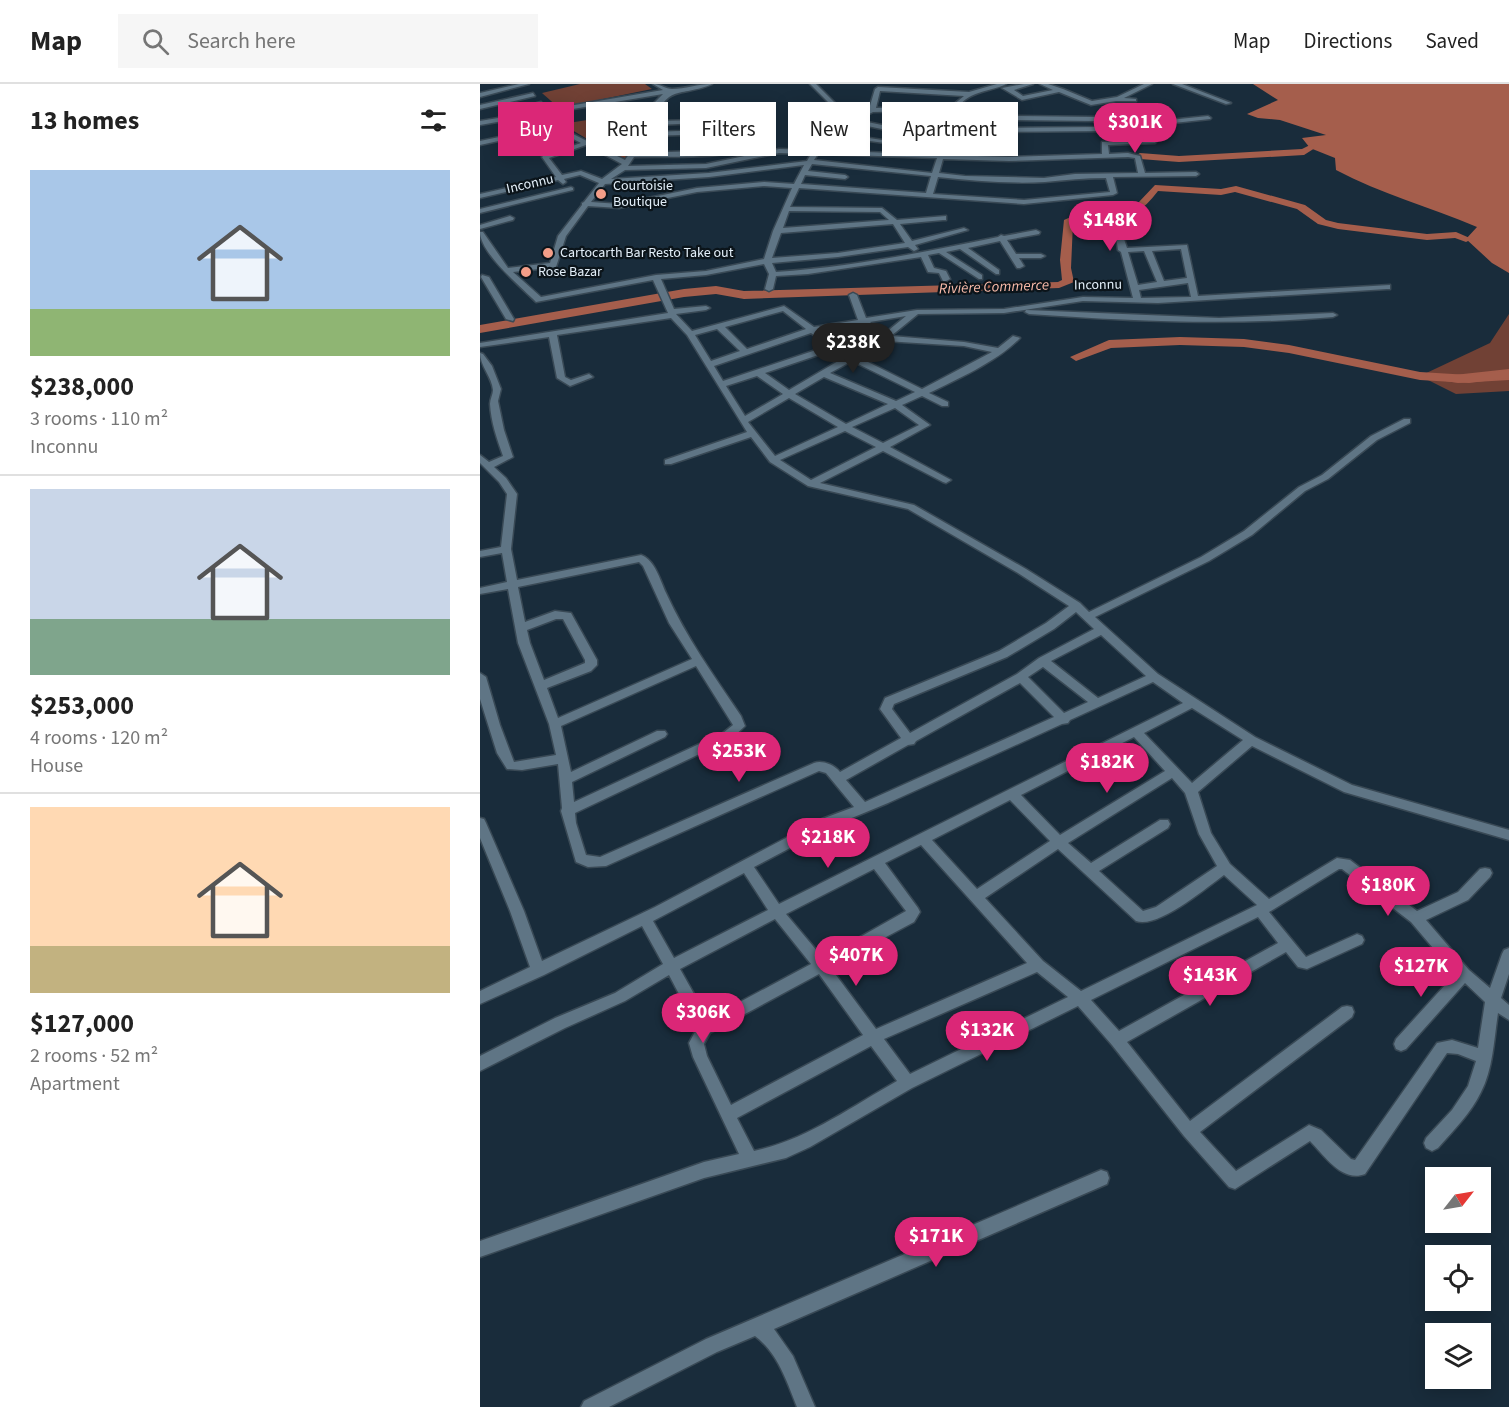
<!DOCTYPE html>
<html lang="en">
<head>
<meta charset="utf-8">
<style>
  :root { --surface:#fff; --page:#f6f6f6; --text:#222; --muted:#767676; --line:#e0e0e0; --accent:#db2777 }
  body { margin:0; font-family:"Source Sans 3",sans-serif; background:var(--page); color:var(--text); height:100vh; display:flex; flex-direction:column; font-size:22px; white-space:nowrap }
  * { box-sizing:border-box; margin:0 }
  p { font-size:20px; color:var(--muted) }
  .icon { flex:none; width:33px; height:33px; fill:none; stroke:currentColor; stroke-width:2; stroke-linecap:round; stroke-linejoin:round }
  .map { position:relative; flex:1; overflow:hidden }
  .side { display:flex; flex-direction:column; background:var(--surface); width:480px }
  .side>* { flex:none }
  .banner { position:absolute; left:18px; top:18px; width:570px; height:54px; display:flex; gap:12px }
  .needle { width:39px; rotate:59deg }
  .controls { position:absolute; left:945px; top:1083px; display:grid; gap:12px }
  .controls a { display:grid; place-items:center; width:66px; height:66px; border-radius:0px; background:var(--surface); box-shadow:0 3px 15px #0003; font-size:30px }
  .price { position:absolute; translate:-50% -51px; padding:0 14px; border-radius:21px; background:var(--accent); color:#fff; font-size:20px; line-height:39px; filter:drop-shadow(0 2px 3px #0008) }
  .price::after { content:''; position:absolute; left:50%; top:36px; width:18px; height:14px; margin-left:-9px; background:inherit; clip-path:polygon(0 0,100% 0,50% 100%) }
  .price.current { background:#222; color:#fff }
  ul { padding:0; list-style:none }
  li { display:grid; align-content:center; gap:12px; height:318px; padding:0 30px }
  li+li { border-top:2px solid var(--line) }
  li span { display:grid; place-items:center; height:186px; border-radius:0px; color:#555 }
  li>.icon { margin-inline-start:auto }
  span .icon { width:108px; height:108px; fill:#fffc; stroke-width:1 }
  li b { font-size:26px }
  h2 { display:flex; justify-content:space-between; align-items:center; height:72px; padding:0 30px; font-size:26px }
  .chip { padding:0 21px; border-radius:0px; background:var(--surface); box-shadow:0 3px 15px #0003; font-size:21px; line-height:54px }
  .chip.current { background:var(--accent); color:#fff }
  header { display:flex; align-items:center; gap:36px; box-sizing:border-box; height:84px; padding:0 30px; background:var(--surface); border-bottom:2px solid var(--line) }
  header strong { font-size:28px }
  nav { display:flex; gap:33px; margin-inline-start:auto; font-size:21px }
  .search { width:420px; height:54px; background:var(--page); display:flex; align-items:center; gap:15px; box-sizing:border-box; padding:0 21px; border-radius:0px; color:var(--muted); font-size:22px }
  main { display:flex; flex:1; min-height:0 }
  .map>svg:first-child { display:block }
</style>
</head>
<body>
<header>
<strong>Map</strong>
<div class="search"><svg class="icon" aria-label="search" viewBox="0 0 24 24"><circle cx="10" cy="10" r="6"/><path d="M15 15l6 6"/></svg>Search here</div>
<nav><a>Map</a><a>Directions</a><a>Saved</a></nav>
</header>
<main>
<section class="side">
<h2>13 homes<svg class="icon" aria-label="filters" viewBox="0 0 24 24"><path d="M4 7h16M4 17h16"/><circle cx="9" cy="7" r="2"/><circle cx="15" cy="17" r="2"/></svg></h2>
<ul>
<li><span style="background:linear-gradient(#a9c7e8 75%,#8fb573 0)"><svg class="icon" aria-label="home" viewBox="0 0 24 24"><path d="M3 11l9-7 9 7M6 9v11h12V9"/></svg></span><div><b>$238,000</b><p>3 rooms · 110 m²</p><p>Inconnu</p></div></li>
<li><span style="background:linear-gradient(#c9d6e8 70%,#7fa58c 0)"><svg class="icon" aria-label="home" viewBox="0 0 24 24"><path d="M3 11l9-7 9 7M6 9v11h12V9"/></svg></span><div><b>$253,000</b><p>4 rooms · 120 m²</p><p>House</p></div></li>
<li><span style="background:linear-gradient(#ffd9b3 75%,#c2b280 0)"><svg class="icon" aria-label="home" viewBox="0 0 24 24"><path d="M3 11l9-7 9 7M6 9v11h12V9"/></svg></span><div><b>$127,000</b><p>2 rooms · 52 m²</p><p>Apartment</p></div></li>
</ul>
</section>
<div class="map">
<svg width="1029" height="1323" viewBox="0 0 1029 1323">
  <rect width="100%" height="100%" fill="#192c3b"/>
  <g fill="#714135">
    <path d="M100,0H165L172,5L79,24L62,9Z"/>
    <path d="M170,26L164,43L145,74L134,71L82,40Z"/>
    <path d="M1029,230V307L976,310L940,292L1010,259Z"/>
  </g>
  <g fill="#a55e4c">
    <path d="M773,0H1029V189L1012,179L986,155L997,143C950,123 901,110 856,86L855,74L830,64L822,54L846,51L800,36L778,34L767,30L798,16Z"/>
    <path d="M1029,285V296L978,299L959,296L974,291Z"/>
  </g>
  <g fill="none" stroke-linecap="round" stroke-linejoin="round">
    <g fill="#a55e4c" fill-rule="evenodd">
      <path d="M830,61L835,64L824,71L699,78L660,75L655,72L660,69L699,72L822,65Z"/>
      <path d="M675,101L741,105L756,102L825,121L846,136L858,139L947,150L976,148L992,155L986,158L975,154L947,156L858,145L838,140L817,125L755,108L741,111L678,107C664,126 646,138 622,141C613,142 603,138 593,139L591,184L594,198L579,204L264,215L236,210L204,213L0,249V241L204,205L236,202L264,207L578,198L582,196L580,176L584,136L593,132L620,135L643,128L658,119Z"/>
      <path d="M700,253L764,255L809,261L940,288L989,291L1029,286V294L989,299L940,296L809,269L764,263L700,261L631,264L596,277L590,273L629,256Z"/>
    </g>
    <g stroke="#394955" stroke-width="3">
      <g id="street">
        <path d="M39,0H49L0,13V9Z"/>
        <path d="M173,0C180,0 186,5 192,5C205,5 218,0 232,0C204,13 184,0 177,37L220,36L223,38L222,39L176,41L171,48L200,47L233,41L236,43L200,51L168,52L157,69L247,66L259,63L252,54L228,56L225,54L254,50L265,62L280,58L283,60C253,76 190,72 154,73L148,82L226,80L299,65L334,66L353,46L374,33L351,21L330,0H336L355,19L379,31L389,25L395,5L398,3L489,8L517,0H526C511,8 484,7 477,27L534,32L616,33L619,35L616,37L534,36L476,30L470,51L525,54L528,56L525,58L469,55L464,71L529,73L622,70V58L673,56L676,58L675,59L628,61L629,70L648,69L660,72L665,89L716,88L719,90L716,92L633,93L637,109L633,111L544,120L319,104L310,123L402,124L417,136L466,132V136H463L420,140L432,157L484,144L488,146L435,161L438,165L434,167L428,163L358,173L292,179L296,188C371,183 445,168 518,153L521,151L524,152L556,146L560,148L559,150L527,156L536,170H561L565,172L561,174H539L544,182L540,184H537L520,157L488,164L519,186V190H516L480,165L466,168L502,191V195H499L459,169L448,171L454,184L466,187L470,195L466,197H463L459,189L448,188L441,173L328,190L296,192L293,205L289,207L285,205L289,190L284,180L226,191L181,195L194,225L226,222L230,224L226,226L196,230L212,247L304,222L334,243L378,236L369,211L373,209L377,211L386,234L437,226L524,225L603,213L653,214L641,168L638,166L636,153C642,149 655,148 661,152L657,154L644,155L647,164L707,161L718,212L910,201V205H907L678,219L603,217L524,229L438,230L411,252L484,258L518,264L533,252L540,254C518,277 478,295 449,309L468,318V322H462L442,312L422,321L450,341L410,363L471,396L466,399L463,398L403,367L340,399L434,421L546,485L600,519L609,528L721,473L764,447L819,403L842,391L891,352L924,335H930V339L897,356L848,395L825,407L772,451L729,477L615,533L678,590L775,653L872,701L1029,746V756L864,708L772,662L718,708L731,749L750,780L789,815L857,774L870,776L937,827L978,808L1000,785L1005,784L1010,785L1012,789L1010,793L988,816L946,836L989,886L1010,904L1022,870L1024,866L1029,864V890L1021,914L1029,921V936L1018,929C1014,955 1013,985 1001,1008C991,1029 973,1047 958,1064L952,1067L946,1064L944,1059L946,1054L972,1026L988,1002L996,977L978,970L967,969L885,1090C862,1099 844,1071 830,1057L755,1105L749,1103L704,1052L632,961L598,922L432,1004L330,1063L306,1074L224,1094L0,1173V1157L224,1078L259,1070L213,973L209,959L217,944L189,891L145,917L85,944L0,987V972L75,934L135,909L183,880L162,842L64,891L0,920V907L50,883L30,827L0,754V734L4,735L6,739L44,827L62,877L175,823L342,735L374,723L346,689L339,687L126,782L108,783L96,778L81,727L82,724L78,680L42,686L27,685L17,669L0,615V589L6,593L20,641L34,678L76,671L69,640L38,559L28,505L0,510V504L27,498L22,469L0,473V467L21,463L27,410L19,398L0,379V371L9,378L23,372C17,355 11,338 10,320C10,315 13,310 13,306C12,293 0,282 0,269L3,270L12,282L21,305L18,317L24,346L33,373L14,383L26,394L37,410L31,465L37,496L161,471C175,476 180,496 186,509C206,553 234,592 261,632L265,642L251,655L95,729L96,739L106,771L120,773L334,679C343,676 354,681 360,688L421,654L400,625L405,614L519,567L566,539L589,522L538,489L428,425L328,402L290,378L271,353L191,380H185V376L267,348L207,251L191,234L77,251L85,293L91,296L109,290L113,293L90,302L77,294L69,253L0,263V259L188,229L173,196L56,218C41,203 0,169 0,148H3L28,184L70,179L78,152L102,121V119L104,118L119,99L100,91L84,95L86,98L83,100L78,96L0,114V110L76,93L62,73L63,72L101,59L74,45L0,61V57L71,42L64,30L0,41V37L183,6ZM400,7L484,12L473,21L471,26L436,23L396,24ZM183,10L174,19L171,39L145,76L77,42L69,29ZM436,27L470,30L464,50L440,49L378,36L393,28ZM373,39L440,53L462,54L458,71L340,66L353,52L412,60L415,58L357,49ZM106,61L142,80L122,95L101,87L82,91L69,74ZM299,69L331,70L327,77L229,89L131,95L145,86L226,84ZM338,70L457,74L452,89L334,76ZM648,73L655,74L658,89L595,90L564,94L485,92L459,89L463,75L529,77ZM332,80L451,92L446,109L321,100L325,91L365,95L368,93L365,91L328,87ZM324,81L314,100L284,98L217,104L139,120L111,118L125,100L229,93ZM458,93C493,97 530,100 565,98C586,96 605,94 626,94L630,108L544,116L453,110ZM284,102L312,104L293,147L284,175L226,187L176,191L61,213L33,188L76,183L86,152L108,122L139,124L217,108ZM309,127L400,128L409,136L303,144ZM413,140L425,159L358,169L292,174L301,149ZM701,165L707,194L684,197L672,167ZM664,167L677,198L658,201L648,168ZM708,199L711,213L661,214L659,206ZM303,227L326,245L267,265L245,243ZM426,232L404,250L390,238ZM382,240L399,254L371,270L339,247ZM237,245L260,267L231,277L215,251ZM331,249L348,262L243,297L234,282ZM405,257L484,262L512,268L442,305L378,273ZM353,266L365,273L309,306L285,289ZM372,277L435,308L416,317L350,289ZM277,292L303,310L265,332L246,302ZM344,293L408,320L366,340L315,310ZM309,314L358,343L295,372L268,338ZM415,324L439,341L403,359L372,343ZM365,347L396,363L331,396L300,376ZM159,478L163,482L189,539L212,575L78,634L67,604L111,587L117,581V576L91,529L75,527L45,538L38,503ZM596,528L614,545L559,574L537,590L430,649L412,625L414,620L527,573L574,545ZM76,535H83L105,576V579L64,596L50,559L47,546ZM621,551L666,592L618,614L571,577ZM216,582L253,641L243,649L94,718L92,698L185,653L187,650L185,647H177L91,688L81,642ZM563,583L608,618L584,629L548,593ZM673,598L703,619L299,820L274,783L350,743L408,719L582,640L588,639L590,636ZM540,599L574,633L385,718L366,696L428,661L434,660L436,657ZM712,624L763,656L712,699L664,649ZM654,653L685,687L580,751L541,711ZM692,694L705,709L719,750L737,782L676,823L663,827L619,787L688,744L690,740L688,736H680L611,779L588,759ZM530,716L570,757L497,805L452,756ZM441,761L547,879L396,945L350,883L434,838L440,828L438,824L405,779ZM578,765L656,837C678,845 726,804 744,791L777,821L601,907L563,877L505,814ZM394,785L426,827L343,874L306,830ZM859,785H862L931,838L975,890L916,955L914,960L916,965L921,967L926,965L985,899L1005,918L998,964L972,956L957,959L875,1076L871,1075L841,1046L829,1041L756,1087L720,1048L872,933L874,928L872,923L867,922L862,923L710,1037L647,958L806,868L818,883L827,885L882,860L884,856L882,852L877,850L826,873L789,828ZM264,789L288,826L194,874L173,837ZM778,833L798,859L639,947L611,916ZM295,835L331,880L228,935L200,885ZM557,888L588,913L430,990L404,955ZM339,890L383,951L251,1021L227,972L224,960L230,949ZM391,962L417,997C371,1023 326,1056 274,1067L257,1034Z"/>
        <path d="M544,0H553L534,6L543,12L573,6L560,0H568L583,5L612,17L637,13L664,0H672L644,14L656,15V17H636L611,21L579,8L542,16L522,4Z"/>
        <path d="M693,0H702L751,19L746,20Z"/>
        <path d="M53,9L55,12L0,25V21Z"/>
        <path d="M61,18L63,21L39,27L36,25Z"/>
        <path d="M728,32L731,34L730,35L622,47L496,48L493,46L496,44L622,43Z"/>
        <path d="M91,103L93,104V106L0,129V125Z"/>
        <path d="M30,132L34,134L33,136L0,145V141Z"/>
        <path d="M2,191L9,193L34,235L33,237L26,235L1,193Z"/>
        <path d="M546,226L739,234L853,229L857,231L853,233C751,242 651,237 549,230L545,228Z"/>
        <path d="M621,1086L627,1088L629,1094L627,1100L294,1245L313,1272L335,1323H317C307,1298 298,1269 275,1252L237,1268L129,1323H101L104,1317L226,1255Z"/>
      </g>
    </g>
    <use href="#street" fill="#5f7585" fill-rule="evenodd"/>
  </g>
  <g fill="#f49e88" stroke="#0b141a" stroke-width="2">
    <circle cx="121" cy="110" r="6"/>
    <circle cx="68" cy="169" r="6"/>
    <circle cx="46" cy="188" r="6"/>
  </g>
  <g text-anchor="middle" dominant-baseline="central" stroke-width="4.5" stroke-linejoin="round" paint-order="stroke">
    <g font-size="14" fill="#e3eff9" stroke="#0b141a">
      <text transform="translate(50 100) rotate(-13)">Inconnu</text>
      <text transform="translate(618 201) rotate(-1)">Inconnu</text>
    </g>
    <g font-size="14" fill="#e3eff9" stroke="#0b141a" text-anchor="start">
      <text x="133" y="102">Courtoisie<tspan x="133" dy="16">Boutique</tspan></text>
      <text x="80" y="169">Cartocarth Bar Resto Take out</text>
      <text x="58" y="188">Rose Bazar</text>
    </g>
    <g font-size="15" font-style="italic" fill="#fabcab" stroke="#0b141a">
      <text transform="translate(514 203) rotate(-2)">Rivière Commerce</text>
    </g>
  </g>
</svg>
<div class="controls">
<a><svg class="needle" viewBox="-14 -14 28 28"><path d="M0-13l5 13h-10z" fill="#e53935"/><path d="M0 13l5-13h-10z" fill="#767676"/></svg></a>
<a><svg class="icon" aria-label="locate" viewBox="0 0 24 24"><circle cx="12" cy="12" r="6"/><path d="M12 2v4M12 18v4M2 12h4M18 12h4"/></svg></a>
<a><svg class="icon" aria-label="layers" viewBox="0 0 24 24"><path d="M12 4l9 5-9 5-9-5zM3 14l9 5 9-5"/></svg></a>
</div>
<b class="price" style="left:655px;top:70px">$301K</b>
<b class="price" style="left:630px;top:168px">$148K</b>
<b class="price current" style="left:373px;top:290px">$238K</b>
<b class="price" style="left:259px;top:699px">$253K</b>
<b class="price" style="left:627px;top:710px">$182K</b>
<b class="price" style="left:348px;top:785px">$218K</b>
<b class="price" style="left:908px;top:833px">$180K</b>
<b class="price" style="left:376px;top:903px">$407K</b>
<b class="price" style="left:941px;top:914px">$127K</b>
<b class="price" style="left:730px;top:923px">$143K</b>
<b class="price" style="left:223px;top:960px">$306K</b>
<b class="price" style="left:507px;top:978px">$132K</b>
<b class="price" style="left:456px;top:1184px">$171K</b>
<div class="banner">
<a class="chip current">Buy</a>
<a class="chip">Rent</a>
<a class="chip">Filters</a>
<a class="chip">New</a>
<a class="chip">Apartment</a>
</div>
</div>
</main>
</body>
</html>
